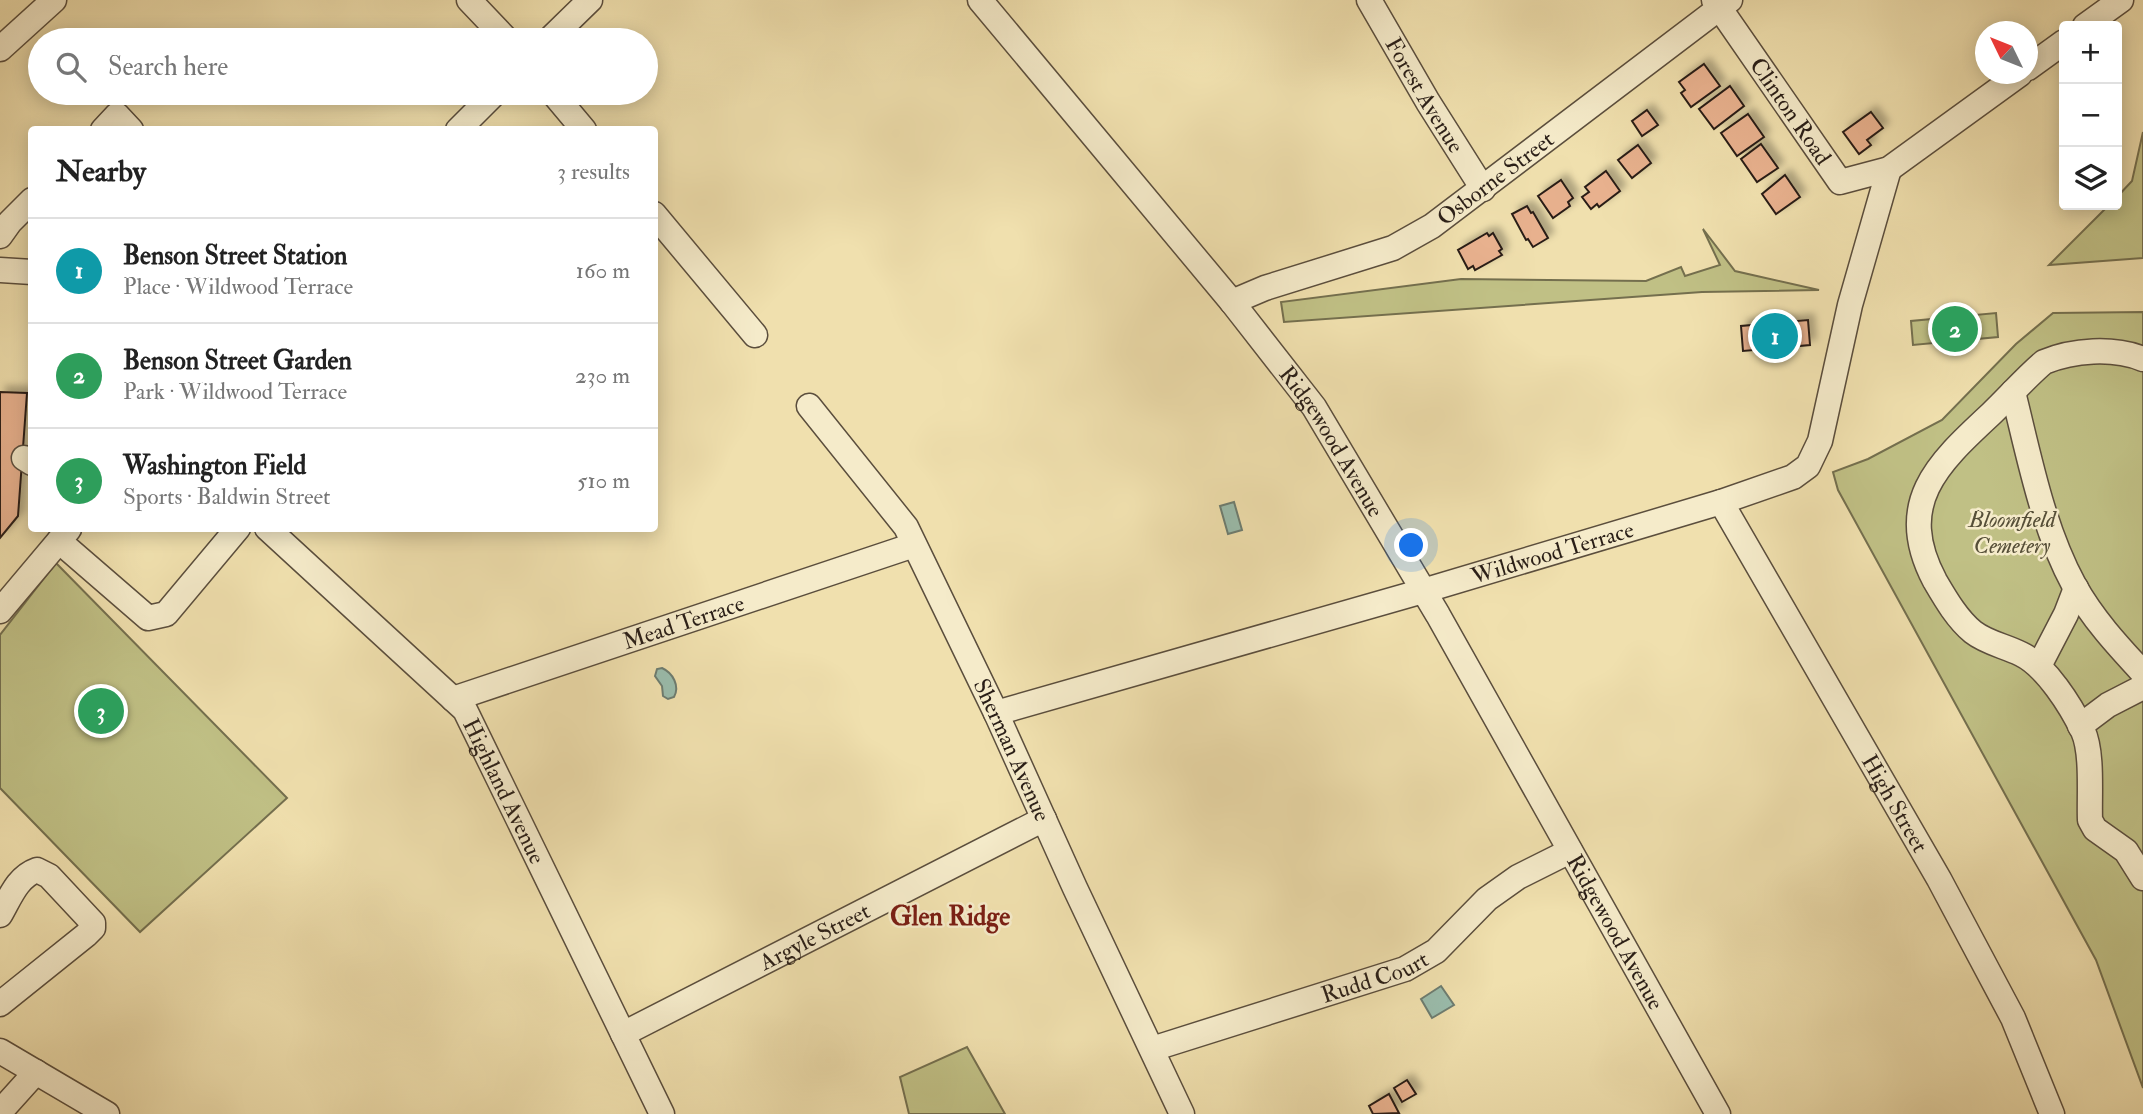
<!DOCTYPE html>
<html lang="en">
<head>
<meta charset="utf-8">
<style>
	body { margin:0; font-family:"IM FELL Double Pica",serif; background:#f6f6f6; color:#222 }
	.controls { position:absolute; right:21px; top:21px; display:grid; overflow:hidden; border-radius:7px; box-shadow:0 4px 18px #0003 }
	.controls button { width:63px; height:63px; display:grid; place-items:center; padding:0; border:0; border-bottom:2px solid #e0e0e0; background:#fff; color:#222; font:35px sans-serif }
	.compass { position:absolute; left:1975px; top:21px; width:63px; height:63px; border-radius:50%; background:#fff; box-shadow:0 4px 18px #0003; rotate:313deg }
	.you { position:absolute; left:1412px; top:546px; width:24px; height:24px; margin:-18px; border:5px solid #fff; border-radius:50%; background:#1a73e8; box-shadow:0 0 0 10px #1a73e833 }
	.badge { display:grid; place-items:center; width:46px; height:46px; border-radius:50%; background:#8f2418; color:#fff; font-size:23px; font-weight:700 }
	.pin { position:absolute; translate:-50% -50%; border:4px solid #fff; box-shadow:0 2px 7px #0006 }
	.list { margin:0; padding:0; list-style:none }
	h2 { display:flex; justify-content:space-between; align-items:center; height:91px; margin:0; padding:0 28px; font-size:30px }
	h2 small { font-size:23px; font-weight:400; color:#767676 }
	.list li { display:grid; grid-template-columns:46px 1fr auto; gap:21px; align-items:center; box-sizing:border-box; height:105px; padding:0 28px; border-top:2px solid #e0e0e0 }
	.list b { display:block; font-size:26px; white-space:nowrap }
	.list p { margin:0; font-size:23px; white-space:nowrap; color:#767676 }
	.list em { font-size:23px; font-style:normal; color:#767676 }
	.icon { flex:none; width:38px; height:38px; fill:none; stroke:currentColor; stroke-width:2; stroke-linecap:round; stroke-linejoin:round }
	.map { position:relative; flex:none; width:2143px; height:1114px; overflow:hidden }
	.search { position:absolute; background:#fff; box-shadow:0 4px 18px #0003; left:28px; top:28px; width:630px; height:77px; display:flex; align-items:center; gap:18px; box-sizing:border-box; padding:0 24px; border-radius:38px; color:#767676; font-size:26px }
	.panel { position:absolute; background:#fff; box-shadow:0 4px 18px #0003; left:28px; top:126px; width:630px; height:406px; border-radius:7px }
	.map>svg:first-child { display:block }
	.green { fill:#c0c085; stroke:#746f4e; stroke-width:2 }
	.water { fill:#9abdad; stroke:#6d7d71; stroke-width:2 }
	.building { fill:#e8b18e; stroke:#291e17; stroke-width:2; filter:url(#shadow) }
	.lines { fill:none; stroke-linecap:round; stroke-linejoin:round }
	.minor-casing { stroke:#5b4e3d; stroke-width:27 }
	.minor { stroke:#f5ebca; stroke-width:24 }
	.labels { text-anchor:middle; stroke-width:5; stroke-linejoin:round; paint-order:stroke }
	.street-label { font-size:23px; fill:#291e17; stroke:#f5ebca }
	.park-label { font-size:23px; font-style:italic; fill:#564f38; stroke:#f5ebca }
	.quarter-label { font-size:26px; font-weight:bold; fill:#7a1f14; stroke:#f5ebca }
</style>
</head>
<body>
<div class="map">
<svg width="2143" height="1114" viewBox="0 0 2143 1114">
	<defs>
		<filter id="shadow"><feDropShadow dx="6" dy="-6" stdDeviation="3.5" flood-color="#0004"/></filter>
	</defs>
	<rect width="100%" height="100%" fill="#f0e0ae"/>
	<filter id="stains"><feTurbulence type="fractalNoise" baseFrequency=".00286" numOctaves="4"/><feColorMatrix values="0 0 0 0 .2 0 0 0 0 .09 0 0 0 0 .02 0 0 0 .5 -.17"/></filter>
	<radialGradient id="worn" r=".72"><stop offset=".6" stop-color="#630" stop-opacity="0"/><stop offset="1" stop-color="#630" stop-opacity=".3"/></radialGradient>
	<g class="green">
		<polygon points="2143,132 2143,258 2049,265 2109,205 2117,205 2117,197 2132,181"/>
		<polygon points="1703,229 1735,271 1819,290 1702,292 1284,322 1281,302 1461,279 1646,281 1681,267 1685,276 1720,265"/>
		<polygon points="2143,312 2143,1088 2096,960 1838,490 1833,472 1868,459 1942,420 2016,344 2053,313"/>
		<polygon points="1996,313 1998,337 1913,345 1911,321"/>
		<polygon points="56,563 287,798 140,932 0,788 0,635"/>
		<polygon points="967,1047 1005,1114 909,1114 900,1077"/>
	</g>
	<g class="water">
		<polygon points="1234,502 1242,530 1228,534 1220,506"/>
		<path d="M662,668c11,5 18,18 12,29l-6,2 -5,-3 -1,-10 -7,-10 2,-7z"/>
		<polygon points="1441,986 1454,1005 1432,1018 1421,999"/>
	</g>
	<g class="building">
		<polygon points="1704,64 1720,86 1691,107 1681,93 1685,90 1679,82"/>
		<polygon points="1730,86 1744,106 1714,129 1699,109"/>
		<polygon points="1647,110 1658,125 1642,136 1632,121"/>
		<polygon points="1871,112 1883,128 1867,140 1871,145 1859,154 1843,132"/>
		<polygon points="1748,114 1764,137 1737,156 1721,133"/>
		<polygon points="1761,144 1778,168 1757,182 1741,159"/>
		<polygon points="1638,145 1651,163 1632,178 1618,160"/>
		<polygon points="1606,171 1620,191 1599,207 1597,204 1591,209 1582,197 1589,192 1585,187"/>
		<polygon points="1785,175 1800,197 1776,214 1762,194"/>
		<polygon points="1561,180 1573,198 1568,202 1570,206 1553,218 1538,196"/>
		<polygon points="1527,206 1531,213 1533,212 1548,238 1533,247 1528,239 1526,240 1512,214"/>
		<polygon points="1487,233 1489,236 1493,233 1502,249 1499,251 1502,255 1475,270 1473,266 1468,269 1458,250"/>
		<polygon points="1808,320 1810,345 1743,351 1741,326"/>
		<polygon points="0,392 27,393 18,516 0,538"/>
		<polygon points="1407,1080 1416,1094 1402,1102 1394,1088"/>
		<polygon points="1389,1094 1399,1113 1373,1114 1369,1106"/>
	</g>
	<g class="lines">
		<defs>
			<g id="minor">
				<polyline points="469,0 507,40"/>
				<path id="s1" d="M980,0l252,302 82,105 124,208 280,499"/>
				<path id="s2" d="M1369,0l59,102 55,87"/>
				<path id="s3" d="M1714,0l126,182 49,-13 131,-95"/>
				<polyline points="2085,26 2121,0"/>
				<polyline points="549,40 590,0"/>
				<polyline points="0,49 54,0"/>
				<polyline points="2028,68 2064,42"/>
				<polyline points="553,93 584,130"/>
				<polyline points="103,130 117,115 131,130"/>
				<polyline points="458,130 495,93"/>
				<polyline points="654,214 755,335"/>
				<polyline points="0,236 10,222 32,200"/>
				<polyline points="0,270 32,272"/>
				<path id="s4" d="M1232,302l33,-14 128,-40 39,-22 298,-226"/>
				<path d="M2143,359c-30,-12 -70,-9 -99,3 -19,16 -35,35 -53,52 -54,50 -97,90 -56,167 10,17 22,38 38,51 14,11 32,14 48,22 25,12 50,52 62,77 10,22 6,65 7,89l5,9 31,22 17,27"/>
				<path d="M2013,392c16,64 29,134 61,193 18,33 44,61 69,88"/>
				<path id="s5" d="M809,406l97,121 90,186 79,175 107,226"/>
				<polyline points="24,458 32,463"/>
				<path id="s6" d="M1721,502l218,377 74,139 39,96"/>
				<path id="s7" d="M267,528l198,182 197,404"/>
				<polyline points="59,541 148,618 166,614 238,528"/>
				<polyline points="0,611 69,529"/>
				<polyline points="2039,666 2066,614 2076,588"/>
				<path id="s8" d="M453,699l461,-154"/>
				<path id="s9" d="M996,713l427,-122 298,-89 72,-25 15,-11 12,-25 30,-136 39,-136"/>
				<polyline points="2080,726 2108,705 2143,687"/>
				<path d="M0,915c10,-17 17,-38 37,-45l12,6 44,47v5l-7,7 -86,69"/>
				<path id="s10" d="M623,1034l421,-215"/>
				<path id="s11" d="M1152,1049l253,-80 31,-18 51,-52 31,-22 52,-26"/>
				<polyline points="0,1051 107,1114"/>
				<polyline points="0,1112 36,1072"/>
			</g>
		</defs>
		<use href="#minor" class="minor-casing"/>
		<use href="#minor" class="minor"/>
	</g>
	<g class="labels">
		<g class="street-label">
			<text dy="8" stroke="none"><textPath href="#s2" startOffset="110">Forest Avenue</textPath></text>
			<text dy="8" stroke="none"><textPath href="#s3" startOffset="135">Clinton Road</textPath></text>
			<text dy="8" stroke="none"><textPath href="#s4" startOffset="294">Osborne Street</textPath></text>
			<text dy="8" stroke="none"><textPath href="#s1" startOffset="565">Ridgewood Avenue</textPath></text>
			<text dy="8" stroke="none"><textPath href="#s9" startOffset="579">Wildwood Terrace</textPath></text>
			<text dy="8" stroke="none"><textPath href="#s8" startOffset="243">Mead Terrace</textPath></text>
			<text dy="8" stroke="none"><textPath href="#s5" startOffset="402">Sherman Avenue</textPath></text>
			<text dy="8" stroke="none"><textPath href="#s7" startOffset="359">Highland Avenue</textPath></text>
			<text dy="8" stroke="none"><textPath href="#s6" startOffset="348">High Street</textPath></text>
			<text dy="8" stroke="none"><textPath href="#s1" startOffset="1132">Ridgewood Avenue</textPath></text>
			<text dy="8" stroke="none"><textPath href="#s10" startOffset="215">Argyle Street</textPath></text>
			<text dy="8" stroke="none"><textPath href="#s11" startOffset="234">Rudd Court</textPath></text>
		</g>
		<g class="park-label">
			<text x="2012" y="527">Bloomfield<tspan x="2012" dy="26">Cemetery</tspan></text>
		</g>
		<g class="quarter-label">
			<text x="950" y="925">Glen Ridge</text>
		</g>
	</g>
	<rect width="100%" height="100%" filter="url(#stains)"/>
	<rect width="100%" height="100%" fill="url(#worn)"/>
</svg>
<div class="controls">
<button>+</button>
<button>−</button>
<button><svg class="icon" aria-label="layers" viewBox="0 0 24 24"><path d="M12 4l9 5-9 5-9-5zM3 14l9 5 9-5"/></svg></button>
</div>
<svg class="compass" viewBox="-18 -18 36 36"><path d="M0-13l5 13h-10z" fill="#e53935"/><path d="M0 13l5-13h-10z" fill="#767676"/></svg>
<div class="you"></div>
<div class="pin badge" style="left:1775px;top:336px;background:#0f9aa8">1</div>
<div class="pin badge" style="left:1955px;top:329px;background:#2e9e5b">2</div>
<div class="pin badge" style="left:101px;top:711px;background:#2e9e5b">3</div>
<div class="search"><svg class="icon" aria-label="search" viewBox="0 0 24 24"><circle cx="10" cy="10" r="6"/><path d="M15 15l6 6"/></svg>Search here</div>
<section class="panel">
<h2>Nearby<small>3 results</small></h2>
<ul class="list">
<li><span class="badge" style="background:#0f9aa8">1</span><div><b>Benson Street Station</b><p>Place · Wildwood Terrace</p></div><em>160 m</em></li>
<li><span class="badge" style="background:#2e9e5b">2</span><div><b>Benson Street Garden</b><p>Park · Wildwood Terrace</p></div><em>230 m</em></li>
<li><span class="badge" style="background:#2e9e5b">3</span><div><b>Washington Field</b><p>Sports · Baldwin Street</p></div><em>510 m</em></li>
</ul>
</section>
</div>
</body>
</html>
